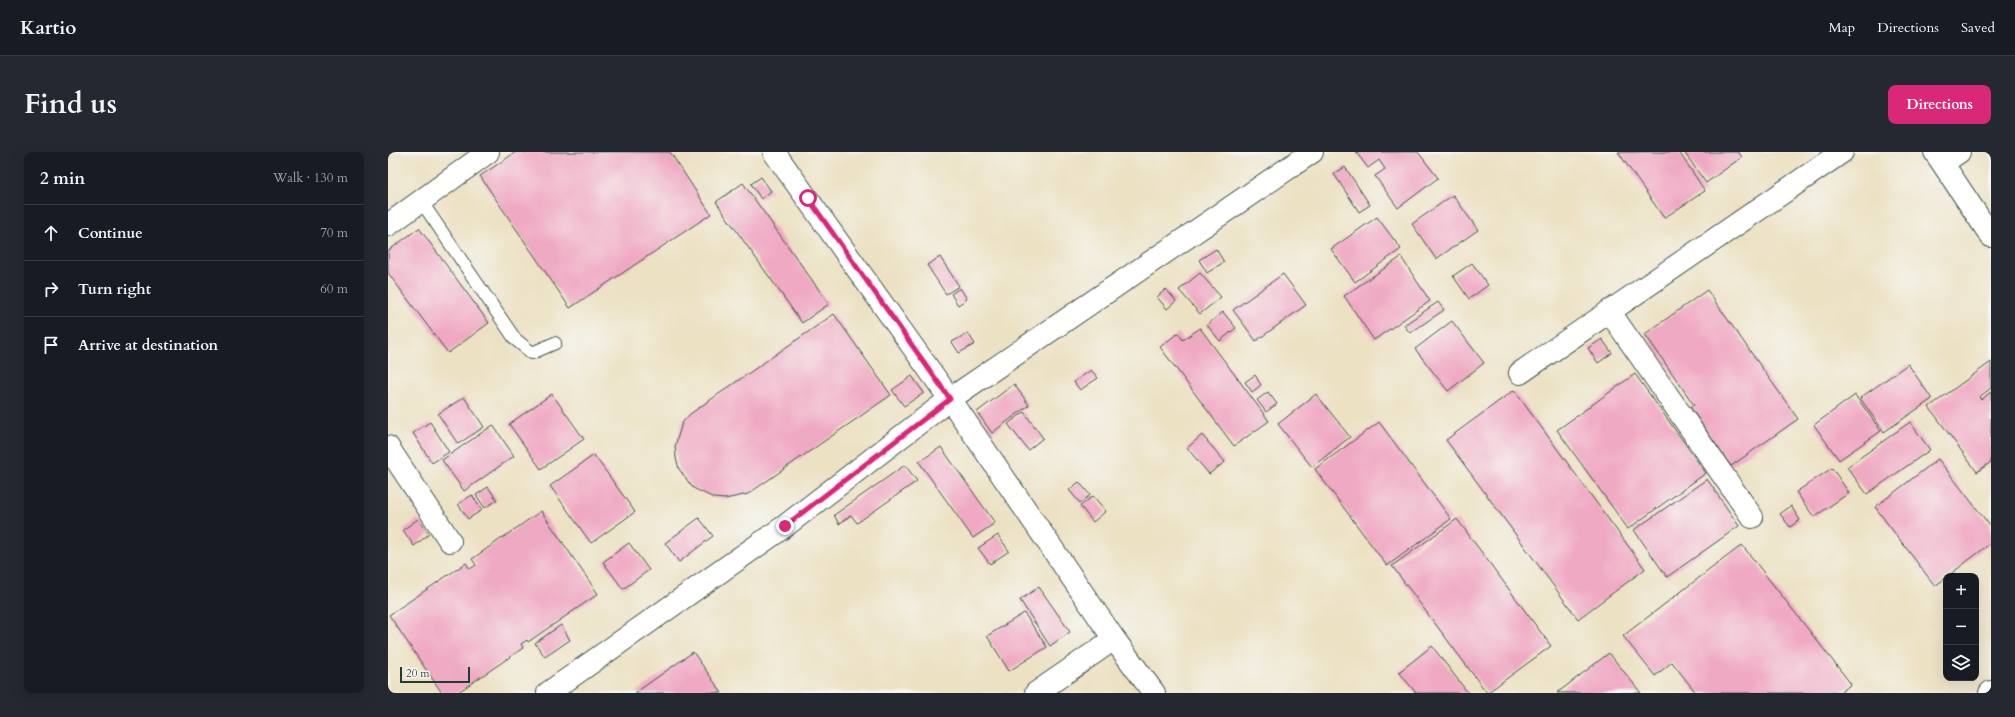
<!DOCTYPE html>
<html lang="en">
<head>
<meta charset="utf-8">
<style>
	body { margin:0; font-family:Cardo,serif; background:#242831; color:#f1f3f6 }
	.controls { position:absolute; right:12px; bottom:12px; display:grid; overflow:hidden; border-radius:8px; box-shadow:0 4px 16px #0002 }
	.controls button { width:36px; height:36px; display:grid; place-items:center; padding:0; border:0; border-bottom:1px solid #363941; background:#171b24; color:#f1f3f6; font:20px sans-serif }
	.scale { position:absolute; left:12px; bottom:10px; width:70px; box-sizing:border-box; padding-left:4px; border:2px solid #1f3d34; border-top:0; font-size:11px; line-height:14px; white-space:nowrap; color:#1f3d34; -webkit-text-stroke:3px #f6f6f2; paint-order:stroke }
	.stop { position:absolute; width:12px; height:12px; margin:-9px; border:3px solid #db2777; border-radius:50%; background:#fff }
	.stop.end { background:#db2777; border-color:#fff; box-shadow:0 1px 4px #0008 }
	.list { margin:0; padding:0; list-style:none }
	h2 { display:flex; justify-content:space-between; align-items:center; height:52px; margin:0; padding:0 16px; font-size:17px }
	h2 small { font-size:13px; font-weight:400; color:#9ea1a6 }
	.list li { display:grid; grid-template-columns:26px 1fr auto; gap:12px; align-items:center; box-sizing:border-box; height:56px; padding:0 16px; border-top:1px solid #363941 }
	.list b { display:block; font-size:15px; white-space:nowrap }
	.list em { font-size:13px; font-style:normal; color:#9ea1a6 }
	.icon { flex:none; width:22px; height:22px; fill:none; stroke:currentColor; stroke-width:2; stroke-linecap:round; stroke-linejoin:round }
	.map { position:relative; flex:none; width:1603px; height:541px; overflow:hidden; border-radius:8px }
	header { display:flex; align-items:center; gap:24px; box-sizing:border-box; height:56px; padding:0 20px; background:#171b24; border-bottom:1px solid #363941 }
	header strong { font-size:19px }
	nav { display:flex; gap:22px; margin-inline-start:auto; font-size:14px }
	.intro { display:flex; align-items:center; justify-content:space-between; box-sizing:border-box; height:96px; padding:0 24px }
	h1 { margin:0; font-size:28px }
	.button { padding:10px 18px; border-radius:8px; background:#db2777; color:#fff; font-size:14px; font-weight:700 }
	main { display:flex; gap:24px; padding:0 24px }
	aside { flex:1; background:#171b24; border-radius:8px; box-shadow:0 4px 16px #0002 }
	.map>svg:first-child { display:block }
	.building { fill:#f0a9c3 }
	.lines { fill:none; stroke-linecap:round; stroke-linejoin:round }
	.service-casing { stroke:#3e5649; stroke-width:14 }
	.minor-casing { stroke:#3e5649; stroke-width:24 }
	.tertiary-casing { stroke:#3e5649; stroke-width:24 }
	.service { stroke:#fff; stroke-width:12 }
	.minor { stroke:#fff; stroke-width:22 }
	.tertiary { stroke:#fff; stroke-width:22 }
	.route { stroke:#db2777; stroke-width:5 }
</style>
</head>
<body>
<header>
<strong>Kartio</strong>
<nav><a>Map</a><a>Directions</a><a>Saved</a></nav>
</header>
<div class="intro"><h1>Find us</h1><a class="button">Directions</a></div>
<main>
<aside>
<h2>2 min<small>Walk · 130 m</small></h2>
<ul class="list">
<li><svg class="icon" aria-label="ahead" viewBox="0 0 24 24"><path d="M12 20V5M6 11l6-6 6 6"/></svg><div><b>Continue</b></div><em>70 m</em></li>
<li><svg class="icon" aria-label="right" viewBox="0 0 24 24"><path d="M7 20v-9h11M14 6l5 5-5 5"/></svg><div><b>Turn right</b></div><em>60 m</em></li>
<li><svg class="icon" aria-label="arrive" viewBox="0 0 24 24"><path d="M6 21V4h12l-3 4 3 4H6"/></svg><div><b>Arrive at destination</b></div></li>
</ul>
</aside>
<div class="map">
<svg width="1603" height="541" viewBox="0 0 1603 541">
	<rect width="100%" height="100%" fill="#f6f6f2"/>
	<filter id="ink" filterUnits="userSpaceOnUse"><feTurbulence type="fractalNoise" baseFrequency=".025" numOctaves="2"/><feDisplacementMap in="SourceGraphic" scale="8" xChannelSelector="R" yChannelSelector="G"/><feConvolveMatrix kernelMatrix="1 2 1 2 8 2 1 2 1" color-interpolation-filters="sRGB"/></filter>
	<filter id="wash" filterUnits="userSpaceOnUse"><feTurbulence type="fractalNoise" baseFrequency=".012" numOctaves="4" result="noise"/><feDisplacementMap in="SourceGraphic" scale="16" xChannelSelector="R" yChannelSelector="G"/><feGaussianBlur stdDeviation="0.9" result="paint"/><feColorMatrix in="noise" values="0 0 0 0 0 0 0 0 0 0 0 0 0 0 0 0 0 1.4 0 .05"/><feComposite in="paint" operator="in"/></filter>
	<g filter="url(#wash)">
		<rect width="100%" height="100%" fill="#ece1c3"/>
		<g id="blocks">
			<g class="building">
				<polygon points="128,0 282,0 323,62 182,156 92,24"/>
				<polygon points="968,0 1030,0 1050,26 1010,56 987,24 997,17 991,8 980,16"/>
				<polygon points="1230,0 1291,0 1317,39 1276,66"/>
				<polygon points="1296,0 1350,0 1354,5 1318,31"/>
				<polygon points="957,15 982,53 971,60 946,22"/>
				<polygon points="373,25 383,39 373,47 363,32"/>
				<polygon points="355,31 441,152 414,171 328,50"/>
				<polygon points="1065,43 1090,78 1048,107 1024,72"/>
				<polygon points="989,65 1013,97 967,130 943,97"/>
				<polygon points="31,76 101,171 60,201 0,121 0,99"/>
				<polygon points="828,97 836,110 819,121 811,108"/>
				<polygon points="552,105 571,134 558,142 539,113"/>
				<polygon points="1013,105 1042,149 986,188 956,144"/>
				<polygon points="1084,111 1100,133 1081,147 1065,124"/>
				<polygon points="812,121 833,145 812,162 791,138"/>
				<polygon points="895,122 918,153 868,189 845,158"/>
				<polygon points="572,136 579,147 570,153 563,142"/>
				<polygon points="778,137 788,149 779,157 769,145"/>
				<polygon points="1319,138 1410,267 1343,314 1302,255 1306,253 1257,182"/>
				<polygon points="1050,150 1056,158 1022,181 1016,173"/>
				<polygon points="835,160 848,176 832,189 819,173"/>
				<polygon points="446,162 503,243 360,342 337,347 326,346 305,336 291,317 288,306 287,294 294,271 302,262"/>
				<polygon points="1064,169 1096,211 1060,239 1027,197"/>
				<polygon points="812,176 881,269 846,294 772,195 790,181 795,188"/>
				<polygon points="580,181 587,192 571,201 564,190"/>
				<polygon points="1214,187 1224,201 1210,211 1200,196"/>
				<polygon points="1603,210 1603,236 1591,245 1593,248 1603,240 1603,310 1589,320 1541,255"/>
				<polygon points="1520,212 1544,247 1496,280 1472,246"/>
				<polygon points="703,218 710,226 692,238 686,230"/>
				<polygon points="1247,222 1318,321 1240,377 1169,278"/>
				<polygon points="867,223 873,233 864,240 857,230"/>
				<polygon points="524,224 536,241 516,254 504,238"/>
				<polygon points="626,232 641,253 604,281 589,260"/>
				<polygon points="1126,238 1257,417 1190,467 1058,288"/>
				<polygon points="880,240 889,252 878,260 869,248"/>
				<polygon points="164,242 196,287 153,317 121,272"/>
				<polygon points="928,242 962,285 924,315 890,272"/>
				<polygon points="1467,243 1493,279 1451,308 1426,273"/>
				<polygon points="76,245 96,275 70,292 50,262"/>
				<polygon points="636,260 655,286 640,298 620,272"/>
				<polygon points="42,270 61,300 44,311 25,281"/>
				<polygon points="991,270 1063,367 999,414 927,317"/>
				<polygon points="1522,270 1542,298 1479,342 1459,315"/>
				<polygon points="105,273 126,304 76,339 54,308"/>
				<polygon points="814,283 837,310 821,322 799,296"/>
				<polygon points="553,295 607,371 585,386 531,310"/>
				<polygon points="206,303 247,360 203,391 162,334"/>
				<polygon points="1550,307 1603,375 1603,391 1547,434 1487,355"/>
				<polygon points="517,313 529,329 469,371 463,363 451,372 446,363"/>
				<polygon points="1444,316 1461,341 1426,365 1408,340"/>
				<polygon points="1319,327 1351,374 1279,425 1246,378"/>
				<polygon points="691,330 702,343 692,351 681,338"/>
				<polygon points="100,335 109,348 97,356 88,343"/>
				<polygon points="84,343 94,358 80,367 70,352"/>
				<polygon points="705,344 718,359 705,370 692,354"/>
				<polygon points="1403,354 1412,368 1402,375 1392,362"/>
				<polygon points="153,359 210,442 140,490 139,488 133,492 135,496 69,541 54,541 1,463 78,411 82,417 88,413 84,407"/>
				<polygon points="311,366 325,384 291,410 277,391"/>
				<polygon points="30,367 41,382 26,394 15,378"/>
				<polygon points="1069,367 1163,494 1099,541 1004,414"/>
				<polygon points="610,383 621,399 602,412 590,396"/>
				<polygon points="241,391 261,418 235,437 215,410"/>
				<polygon points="1354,393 1463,532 1452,541 1308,541 1284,510 1267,524 1235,484"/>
				<polygon points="651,435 682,480 662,494 632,448"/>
				<polygon points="636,461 659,495 621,519 599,484"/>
				<polygon points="173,473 182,488 157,505 147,491"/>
				<polygon points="1044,494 1080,541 1028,541 1011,520"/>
				<polygon points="305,500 334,541 247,541"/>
				<polygon points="1221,501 1253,541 1169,541"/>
			</g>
		</g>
	</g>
	<g filter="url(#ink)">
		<use href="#blocks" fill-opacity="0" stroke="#3e5649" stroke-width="1"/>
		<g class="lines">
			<defs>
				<polyline id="service" points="33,49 127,187 144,201 167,191"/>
				<g id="minor">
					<polyline points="386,0 562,247 726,487 766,541"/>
					<polyline points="1547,0 1603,84"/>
					<polyline points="1555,11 1571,0"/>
					<polyline points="1221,159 1364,365"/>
					<polyline points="1132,221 1454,0"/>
					<polyline points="0,295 62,389"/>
					<polyline points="160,541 397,374 562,247 924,0"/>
					<polyline points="648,541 726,487"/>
					<polyline points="1602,541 1603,540"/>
				</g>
				<polyline id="tertiary" points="0,73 100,0"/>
			</defs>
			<use href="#service" class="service-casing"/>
			<use href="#minor" class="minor-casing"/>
			<use href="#tertiary" class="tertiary-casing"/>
			<use href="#service" class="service"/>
			<use href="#minor" class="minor"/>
			<use href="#tertiary" class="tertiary"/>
		</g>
	</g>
	<g class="lines" filter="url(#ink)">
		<polyline class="route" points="397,374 562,247 420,46"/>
	</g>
</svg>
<div class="controls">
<button>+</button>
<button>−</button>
<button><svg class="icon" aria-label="layers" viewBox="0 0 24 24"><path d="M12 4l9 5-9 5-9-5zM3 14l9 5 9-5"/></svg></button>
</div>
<div class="scale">20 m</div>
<div class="stop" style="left:420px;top:46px"></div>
<div class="stop end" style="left:397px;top:374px"></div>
</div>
</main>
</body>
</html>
